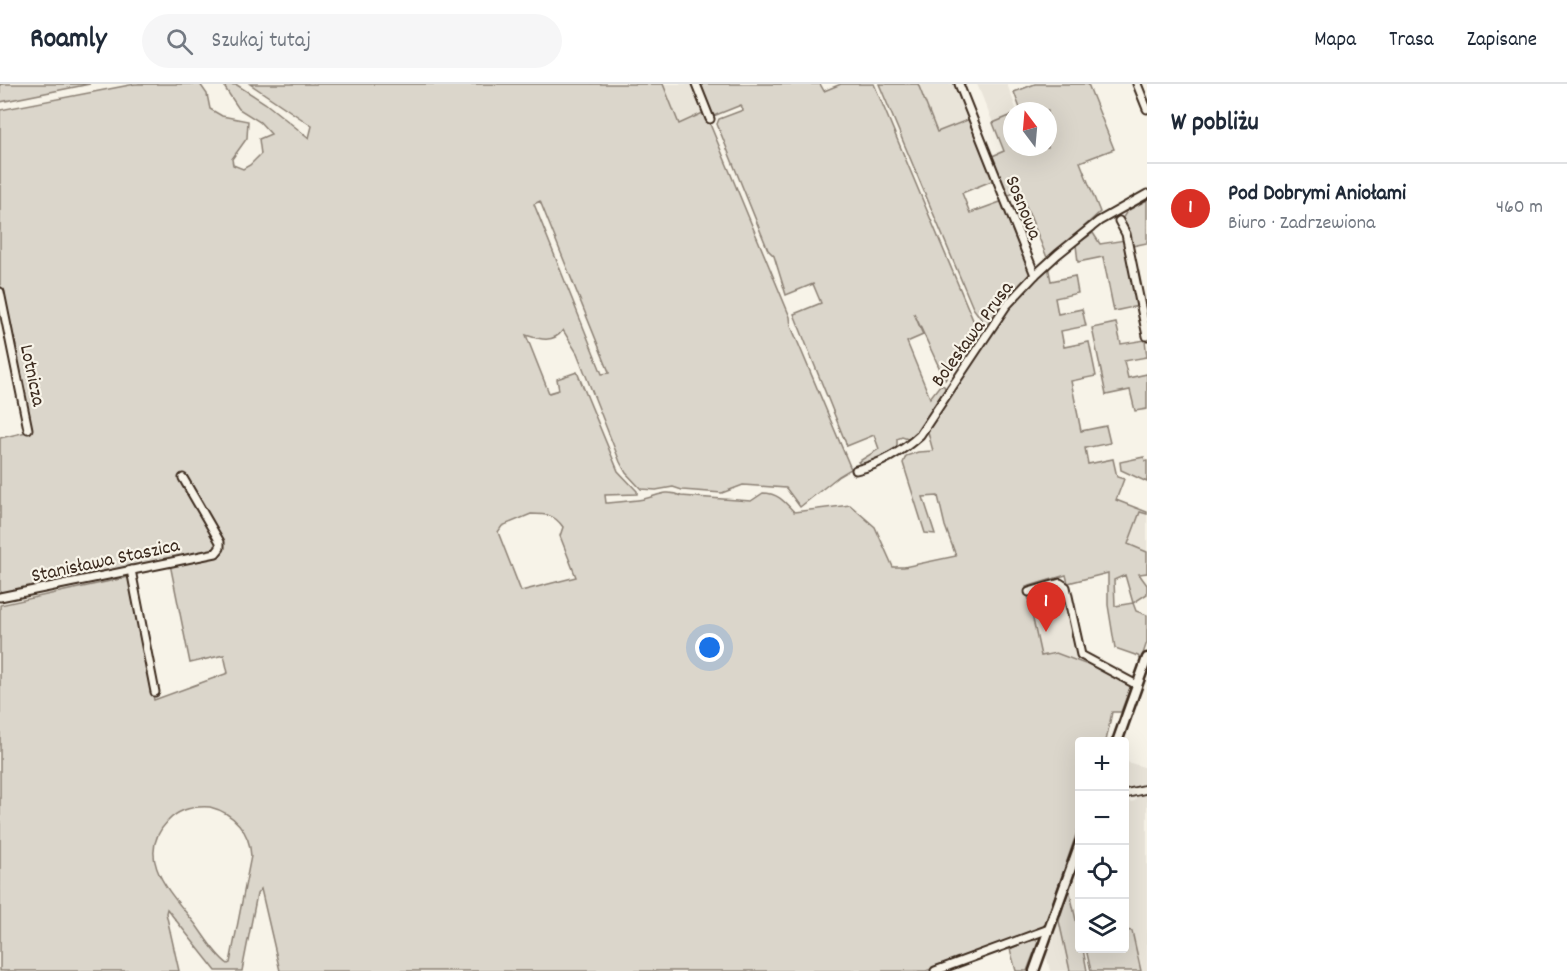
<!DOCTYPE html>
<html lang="pl">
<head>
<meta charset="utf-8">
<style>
	body { margin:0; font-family:Dekko,sans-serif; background:#f6f6f7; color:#1f2937 }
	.controls { position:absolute; right:18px; bottom:18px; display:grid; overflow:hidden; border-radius:6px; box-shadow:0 6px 24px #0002 }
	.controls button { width:54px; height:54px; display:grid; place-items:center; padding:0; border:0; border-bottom:2px solid #e0e1e3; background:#fff; color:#1f2937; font:30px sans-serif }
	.compass { position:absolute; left:1003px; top:18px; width:54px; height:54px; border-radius:50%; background:#fff; box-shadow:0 6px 24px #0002; rotate:344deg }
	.you { position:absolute; left:710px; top:564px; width:21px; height:21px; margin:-15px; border:4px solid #fff; border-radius:50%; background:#1a73e8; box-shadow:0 0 0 9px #1a73e833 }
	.badge { display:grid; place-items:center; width:39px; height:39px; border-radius:50%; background:#d93025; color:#fff; font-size:20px; font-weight:700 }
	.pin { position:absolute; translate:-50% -50px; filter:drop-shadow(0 2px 3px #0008) }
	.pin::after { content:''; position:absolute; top:32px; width:21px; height:18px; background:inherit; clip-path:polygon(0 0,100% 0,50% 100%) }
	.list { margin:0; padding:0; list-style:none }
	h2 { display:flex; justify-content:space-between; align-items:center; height:78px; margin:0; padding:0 24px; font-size:26px }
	h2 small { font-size:20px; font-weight:400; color:#747a83 }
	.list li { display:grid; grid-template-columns:39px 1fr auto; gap:18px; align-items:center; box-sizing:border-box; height:90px; padding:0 24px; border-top:2px solid #e0e1e3 }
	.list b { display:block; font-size:22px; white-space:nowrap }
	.list p { margin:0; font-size:20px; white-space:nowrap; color:#747a83 }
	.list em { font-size:20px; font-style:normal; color:#747a83 }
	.icon { flex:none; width:33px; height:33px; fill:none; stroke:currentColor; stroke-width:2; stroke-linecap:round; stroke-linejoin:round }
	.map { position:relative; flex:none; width:1147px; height:887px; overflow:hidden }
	header { display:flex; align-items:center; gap:36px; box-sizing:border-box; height:84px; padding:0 30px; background:#fff; border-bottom:2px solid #e0e1e3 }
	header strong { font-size:28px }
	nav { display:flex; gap:33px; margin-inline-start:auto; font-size:21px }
	.search { width:420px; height:54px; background:#f6f6f7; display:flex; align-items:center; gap:15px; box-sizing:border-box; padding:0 21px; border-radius:33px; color:#747a83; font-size:22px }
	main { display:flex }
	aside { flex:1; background:#fff }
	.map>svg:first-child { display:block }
	.built { fill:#e9e4d9 }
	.green { fill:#dbd6cb; stroke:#8b8074; stroke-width:1.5; fill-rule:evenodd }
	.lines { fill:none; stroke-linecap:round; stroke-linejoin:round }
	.minor-casing { stroke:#3b2a1e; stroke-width:11 }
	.major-casing { stroke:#3b2a1e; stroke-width:13 }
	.minor { stroke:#f7f3e8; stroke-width:7 }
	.major { stroke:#f7f3e8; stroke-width:8 }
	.labels { text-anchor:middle; stroke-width:4.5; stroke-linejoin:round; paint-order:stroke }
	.street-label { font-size:20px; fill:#3b2a1e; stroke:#f7f3e8 }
</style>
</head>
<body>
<header>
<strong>Roamly</strong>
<div class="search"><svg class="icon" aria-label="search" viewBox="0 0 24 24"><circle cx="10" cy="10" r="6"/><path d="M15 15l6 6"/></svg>Szukaj tutaj</div>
<nav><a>Mapa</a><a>Trasa</a><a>Zapisane</a></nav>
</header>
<main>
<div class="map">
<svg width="1147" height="887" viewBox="0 0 1147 887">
	<rect width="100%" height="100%" fill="#f7f3e8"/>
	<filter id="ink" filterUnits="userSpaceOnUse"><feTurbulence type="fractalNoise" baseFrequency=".0167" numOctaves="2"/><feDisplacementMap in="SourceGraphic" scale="12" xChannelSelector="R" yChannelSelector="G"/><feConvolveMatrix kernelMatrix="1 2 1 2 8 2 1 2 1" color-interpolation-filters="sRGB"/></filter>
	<g filter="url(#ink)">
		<g class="built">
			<polygon points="663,0 693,0 698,13 699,22 702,23 704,29 679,40"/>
			<polygon points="918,0 956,0 970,35 937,48"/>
			<polygon points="977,0 1007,0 1017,27 1012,27 1012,31 993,39"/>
			<polygon points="1140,428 1147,430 1147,468 1128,461"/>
			<polygon points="1061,504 1066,506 1079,567 1077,569 1079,571 1078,577 1086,580 1049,610 1028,514"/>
			<polygon points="1124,677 1147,684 1147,700 1125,705"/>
			<polygon points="1147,708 1147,887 1141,887 1132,847 1125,846 1125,714 1131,718 1135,717 1137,711"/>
			<polygon points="1059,837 1061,845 1070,887 1050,887 1046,870"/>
		</g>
		<g class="green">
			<polygon points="0,0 90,0 0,18"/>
			<path d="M135,0h65l7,10 3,15 12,7 26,5 -1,17 -15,21 1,6 10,4 7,-4 11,-11 -2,-15 12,-5 -11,-12 -21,-13 -14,-21 1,-4 11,1 28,18 44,35 3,-12 -62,-42h413l16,40 26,-12 85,205 1,9 60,143 -12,7 -39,31 -14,-19 -43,-3 -21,8 -40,-3 -9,-3 -17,3 -15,-1 -15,-16 -6,-11 -43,-109 -14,-23c-10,14 -24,9 -37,5l23,58 10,-3 -2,-11 20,-7 41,99 19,20v3l-32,1 1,8c12,-1 26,-2 38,-4 14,-3 22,-10 37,-3l70,5 12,-8c15,0 22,9 31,19l56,-7 25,22 18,40h11l52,-11 -11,-30 -7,-30 -15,1 12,37 -10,-1 -22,-70 3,-7 12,-4 15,-1 -6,-22 79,-119 42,-44 3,15 24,-5 3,17 -23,5 3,16 24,-5 4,17 -25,5 3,16 25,-5 7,34 -25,5 10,50 25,-5 4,17 -25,5 3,16 25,-5 4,18 7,2 -8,21 31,12v2l-7,-2 -12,32 19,8v21l-8,1 8,11v9l-14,9 3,8 11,4v27l-6,18 -3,-4 -23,-8 -7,-43v-32l-40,10 -2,-8 -40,12 15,69 15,-3 29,11v-3l46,24 -10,27h-9l-6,29 -26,1 -1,84 -35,102 -118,43h-646l-19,-82 -4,5 -15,77h-26l-49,-62 -1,4 13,58h-179v-366l129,-28 25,123 74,-27 -4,-18 -34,8 -21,-104 -169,36v-157l31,-7 -31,-147v-174zM540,117l69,171v1l-7,1 -68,-170zM531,430c15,0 23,0 32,13l-3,9 16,41 -55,14 -23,-59 4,-6zM1125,491l8,28 -18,3 -1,-26zM210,723c24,6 40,25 41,49l-21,107 -2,1c-13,-9 -23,-27 -32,-39 -23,-30 -64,-67 -28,-104 11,-12 27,-15 42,-14z"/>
			<polygon points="698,0 820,0 824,7 841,0 874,0 978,248 945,296 914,229 923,251 907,258 930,314 940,301 944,302 946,307 911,356 902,353 897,355 897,365 883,374 862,382 858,378 879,365 874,351 847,362 794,230 821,219 813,200 786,211 774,172 768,166 717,40 719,35 743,26 741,21 711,33"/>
			<polygon points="879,0 918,0 937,48 970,35 994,96 962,109 970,129 1003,117 1033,190 1006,219 987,243 973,224"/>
			<polygon points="1035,0 1088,0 1114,65 1080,78 1100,128 1048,176 1020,107 1006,112 990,73 1004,67 993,39 1012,31 1012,63 1048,63 1048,27 1021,27 1014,8"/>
			<polygon points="1147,116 1147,159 1132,162 1129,146 1122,135 1127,127"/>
			<polygon points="1093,149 1100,160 1125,156 1138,222 1114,227 1103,173 1078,178 1076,161"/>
			<polygon points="1116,239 1121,260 1145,256 1147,273 1124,277 1128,294 1147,290 1147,325 1135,327 1130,306 1106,311 1092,244"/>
			<polygon points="1144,373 1145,377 1147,377 1147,398 1121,386 1120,378"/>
			<polygon points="1069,804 1079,850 1080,864 1083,865 1087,887 1070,887 1059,837"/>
			<polygon points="1125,846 1132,847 1141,887 1091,887 1086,865 1124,864"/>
			<polygon points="1035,856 1038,858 1027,887 1016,887 1010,865 1024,858"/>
		</g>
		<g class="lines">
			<defs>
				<g id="minor">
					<polyline points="696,0 710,35"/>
					<polyline points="959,0 1035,191"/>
					<polyline points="1137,0 1147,25"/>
					<polyline points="1119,137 1126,150 1147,252"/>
					<polyline points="0,208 28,345"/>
					<path d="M856,386c23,-5 47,-19 64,-35l86,-129 29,-31 23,-21 41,-33 48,-27"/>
					<polyline points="131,486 155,608"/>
					<polyline points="1029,508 1060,499 1066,503 1081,571 1137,601"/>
					<polyline points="0,513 216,469 220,464 220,458 183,394"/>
					<polyline points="1124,710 1147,705"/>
					<polyline points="935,887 1049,845"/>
				</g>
				<g id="major">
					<polyline points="1117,658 1147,574"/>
					<polyline points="1034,887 1080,759"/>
				</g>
			</defs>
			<use href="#minor" class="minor-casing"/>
			<use href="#major" class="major-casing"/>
			<use href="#minor" class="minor"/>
			<use href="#major" class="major"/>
		</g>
	</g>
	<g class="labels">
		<g class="street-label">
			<text transform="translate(1025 123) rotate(68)" y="7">Sosnowa</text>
			<text transform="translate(971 249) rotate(-54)" y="7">Bolesława Prusa</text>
			<text transform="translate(34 291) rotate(78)" y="7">Lotnicza</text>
			<text transform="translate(105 475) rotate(-12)" y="7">Stanisława Staszica</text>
		</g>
	</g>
</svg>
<div class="controls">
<button>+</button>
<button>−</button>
<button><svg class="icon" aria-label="locate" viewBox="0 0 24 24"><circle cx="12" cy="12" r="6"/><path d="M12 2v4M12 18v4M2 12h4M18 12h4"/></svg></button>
<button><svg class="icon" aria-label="layers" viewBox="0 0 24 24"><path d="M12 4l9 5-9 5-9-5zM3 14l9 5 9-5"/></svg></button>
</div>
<svg class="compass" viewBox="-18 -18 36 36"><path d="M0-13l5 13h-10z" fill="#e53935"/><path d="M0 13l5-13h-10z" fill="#747a83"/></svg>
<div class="you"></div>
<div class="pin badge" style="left:1046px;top:548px">1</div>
</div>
<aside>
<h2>W pobliżu<small></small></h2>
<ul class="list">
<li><span class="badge">1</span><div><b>Pod Dobrymi Aniołami</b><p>Biuro · Zadrzewiona</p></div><em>460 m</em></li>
</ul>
</aside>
</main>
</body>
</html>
